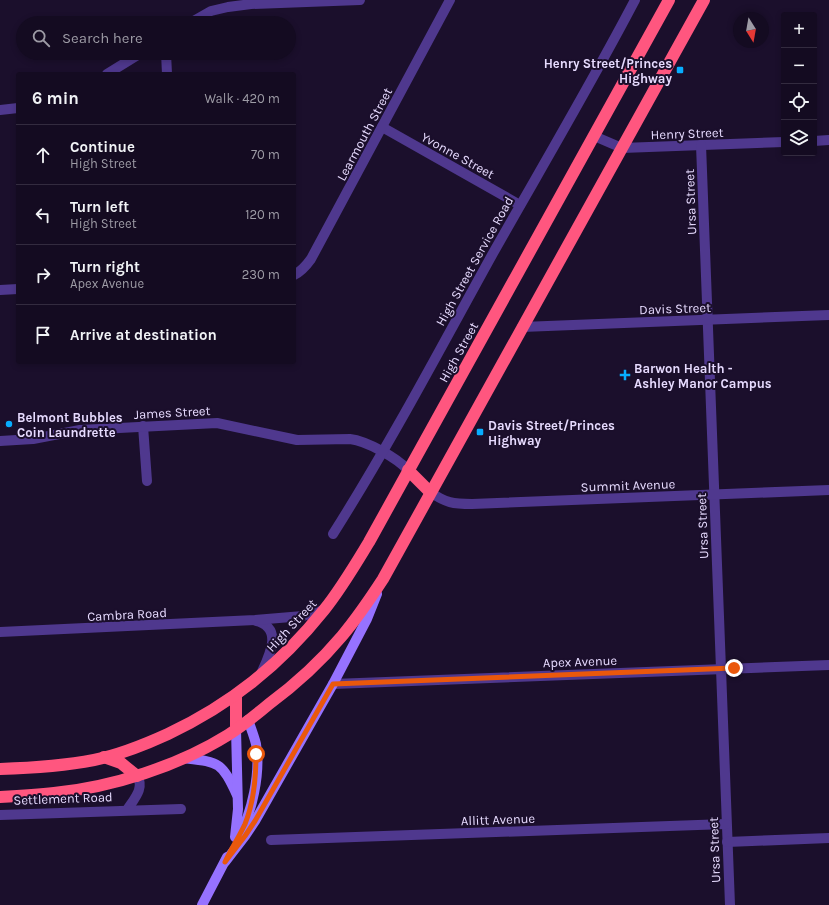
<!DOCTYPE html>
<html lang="en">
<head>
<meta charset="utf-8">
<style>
	body { margin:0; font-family:Karla,sans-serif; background:#21192e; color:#f1f3f6 }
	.controls { position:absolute; right:12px; top:12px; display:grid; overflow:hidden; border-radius:4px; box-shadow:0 2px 6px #0003 }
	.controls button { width:36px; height:36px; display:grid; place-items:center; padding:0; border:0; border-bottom:1px solid #332b3f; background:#140b21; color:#f1f3f6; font:20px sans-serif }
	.compass { position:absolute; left:733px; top:12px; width:36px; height:36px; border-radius:50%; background:#140b21; box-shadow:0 2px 6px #0003; rotate:169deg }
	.stop { position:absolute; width:12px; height:12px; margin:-9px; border:3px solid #ea580c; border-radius:50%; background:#fff }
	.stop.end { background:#ea580c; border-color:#fff; box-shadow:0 1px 4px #0008 }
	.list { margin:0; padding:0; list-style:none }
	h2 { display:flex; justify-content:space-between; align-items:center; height:52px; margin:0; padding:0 16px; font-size:17px }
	h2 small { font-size:13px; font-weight:400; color:#9d9ba5 }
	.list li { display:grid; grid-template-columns:26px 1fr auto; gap:12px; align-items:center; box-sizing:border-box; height:60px; padding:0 16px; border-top:1px solid #332b3f }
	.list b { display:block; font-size:15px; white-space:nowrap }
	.list p { margin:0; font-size:13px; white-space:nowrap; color:#9d9ba5 }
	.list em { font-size:13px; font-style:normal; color:#9d9ba5 }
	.icon { flex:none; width:22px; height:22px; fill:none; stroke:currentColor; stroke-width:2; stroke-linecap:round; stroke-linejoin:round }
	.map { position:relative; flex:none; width:829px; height:905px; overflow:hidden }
	.search { position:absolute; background:#140b21; box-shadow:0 2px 6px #0003; left:16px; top:16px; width:280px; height:44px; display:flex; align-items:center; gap:10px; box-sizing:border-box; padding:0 14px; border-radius:22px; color:#9d9ba5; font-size:15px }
	.panel { position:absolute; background:#140b21; box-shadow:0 2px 6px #0003; left:16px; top:72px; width:280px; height:292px; border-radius:4px }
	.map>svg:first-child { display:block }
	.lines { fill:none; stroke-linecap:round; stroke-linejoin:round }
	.street { stroke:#4f388e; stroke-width:10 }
	.secondary { stroke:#9672ff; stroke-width:10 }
	.highway { stroke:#ff567f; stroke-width:12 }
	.route { stroke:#ea580c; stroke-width:5 }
	.poi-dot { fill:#07adff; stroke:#1b0f2c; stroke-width:1.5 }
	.labels { text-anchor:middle; stroke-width:4; stroke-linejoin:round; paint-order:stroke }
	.poi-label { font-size:13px; font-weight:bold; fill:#e7dbff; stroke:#1b0f2c; text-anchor:start }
	.street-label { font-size:13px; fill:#e7dbff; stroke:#1b0f2c }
</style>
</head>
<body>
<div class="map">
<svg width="829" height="905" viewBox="0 0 829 905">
	<rect width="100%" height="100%" fill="#1b0f2c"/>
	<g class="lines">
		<g class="street">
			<polyline points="190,23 211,11 228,7 251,4 360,0"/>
			<polyline points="166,53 167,74"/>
			<polyline points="107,74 141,53"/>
			<polyline points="0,110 18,108"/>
			<polyline points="382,127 520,205"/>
			<polyline points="594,136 622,148 784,142"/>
			<polyline points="814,141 829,140"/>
			<polyline points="701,145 730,905"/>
			<path d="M294,275c8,-4 12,-9 17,-16l139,-259"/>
			<polyline points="0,290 18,289"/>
			<polyline points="522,327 829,315"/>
			<polyline points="143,426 147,481"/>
			<path d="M0,441l33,-2 47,-9 137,-7 80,17 53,-1c17,2 47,19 58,31"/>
			<path d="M430,492c16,11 23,12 42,12l357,-14"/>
			<path d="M333,534c57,-90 107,-185 159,-279 48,-85 98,-169 143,-255"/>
			<path d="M256,621c29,7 12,37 4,55"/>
			<polyline points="0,632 255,620 303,616 324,610"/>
			<polyline points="333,684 829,665"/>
			<path d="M127,810c7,-11 18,-22 10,-34"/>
			<polyline points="0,815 181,809"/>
			<polyline points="271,840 726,824"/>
			<polyline points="727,842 829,838"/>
		</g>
		<g class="secondary">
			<path d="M183,758c36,4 38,3 54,37"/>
			<polyline points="235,837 238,809 236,729"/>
			<path d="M238,838c14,-25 23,-65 18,-94 -2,-8 -5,-16 -8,-24"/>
			<polyline points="225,862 245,836 255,821 333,684 367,619 377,594"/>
			<polyline points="202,905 227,857"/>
		</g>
		<g class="highway">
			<polyline points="408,470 430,492"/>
			<polyline points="236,695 236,729"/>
			<polyline points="104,757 121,763 137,776"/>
			<path d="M0,769c31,-1 63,-3 94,-9 25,-5 50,-15 74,-26 63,-30 112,-69 156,-124 17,-21 31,-45 45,-68l300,-542"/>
			<path d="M0,797c18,-1 36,-2 54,-4 59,-6 124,-27 174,-58 14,-9 28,-20 41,-31 27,-20 52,-43 73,-68 15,-18 28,-37 41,-57l321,-579"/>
		</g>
	</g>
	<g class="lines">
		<path class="route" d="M256,754c0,23 -2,48 -11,70 -6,13 -14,25 -20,38l20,-26 10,-15 78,-137 401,-16"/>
	</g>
	<g class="poi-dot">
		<rect x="676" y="66" width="8" height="8" rx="2"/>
		<path d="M623 369h4v4h4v4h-4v4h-4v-4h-4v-4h4z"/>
		<circle cx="9" cy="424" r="4"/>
		<rect x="476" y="428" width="8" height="8" rx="2"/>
	</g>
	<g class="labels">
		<g class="poi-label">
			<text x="672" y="68" text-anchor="end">Henry Street/Princes<tspan x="672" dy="15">Highway</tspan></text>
			<text x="634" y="373">Barwon Health -<tspan x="634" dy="15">Ashley Manor Campus</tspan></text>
			<text x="17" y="422">Belmont Bubbles<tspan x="17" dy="15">Coin Laundrette</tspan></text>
			<text x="488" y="430">Davis Street/Princes<tspan x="488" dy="15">Highway</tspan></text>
		</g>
		<g class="street-label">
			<text transform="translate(687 133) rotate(-2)" y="5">Henry Street</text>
			<text transform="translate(364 134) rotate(-62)" y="5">Learmouth Street</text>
			<text transform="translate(458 155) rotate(29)" y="5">Yvonne Street</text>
			<text transform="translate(690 202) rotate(-92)" y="5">Ursa Street</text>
			<text transform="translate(474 261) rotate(-61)" y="5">High Street Service Road</text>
			<text transform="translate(675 308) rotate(-2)" y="5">Davis Street</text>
			<text transform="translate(458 352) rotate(-61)" y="5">High Street</text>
			<text transform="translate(172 412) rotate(-3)" y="5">James Street</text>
			<text transform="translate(628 485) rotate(-2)" y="5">Summit Avenue</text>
			<text transform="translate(702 526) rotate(-92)" y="5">Ursa Street</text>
			<text transform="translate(127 614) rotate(-3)" y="5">Cambra Road</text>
			<text transform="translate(291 625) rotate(-47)" y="5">High Street</text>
			<text transform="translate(580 661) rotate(-2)" y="5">Apex Avenue</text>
			<text transform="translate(63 798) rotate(-2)" y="5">Settlement Road</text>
			<text transform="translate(498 819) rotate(-2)" y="5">Allitt Avenue</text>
			<text transform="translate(714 850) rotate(-92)" y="5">Ursa Street</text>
		</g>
	</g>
</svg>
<div class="controls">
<button>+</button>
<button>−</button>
<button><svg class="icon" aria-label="locate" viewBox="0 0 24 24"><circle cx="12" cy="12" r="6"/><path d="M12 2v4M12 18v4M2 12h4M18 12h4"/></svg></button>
<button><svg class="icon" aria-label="layers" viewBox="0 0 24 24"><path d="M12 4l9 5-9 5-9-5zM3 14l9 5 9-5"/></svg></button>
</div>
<svg class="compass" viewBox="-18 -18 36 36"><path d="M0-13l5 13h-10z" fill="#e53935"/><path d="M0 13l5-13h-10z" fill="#9d9ba5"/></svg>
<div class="stop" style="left:256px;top:754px"></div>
<div class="stop end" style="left:734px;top:668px"></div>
<div class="search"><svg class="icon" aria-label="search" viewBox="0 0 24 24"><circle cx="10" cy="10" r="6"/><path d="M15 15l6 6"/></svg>Search here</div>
<section class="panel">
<h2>6 min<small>Walk · 420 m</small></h2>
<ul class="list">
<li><svg class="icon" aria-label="ahead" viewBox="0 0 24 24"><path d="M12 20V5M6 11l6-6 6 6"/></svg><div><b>Continue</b><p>High Street</p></div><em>70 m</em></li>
<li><svg class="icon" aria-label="left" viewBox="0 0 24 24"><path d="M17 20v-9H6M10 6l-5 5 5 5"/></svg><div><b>Turn left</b><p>High Street</p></div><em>120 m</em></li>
<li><svg class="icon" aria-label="right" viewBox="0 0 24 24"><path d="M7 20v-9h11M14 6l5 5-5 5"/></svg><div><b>Turn right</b><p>Apex Avenue</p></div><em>230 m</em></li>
<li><svg class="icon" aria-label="arrive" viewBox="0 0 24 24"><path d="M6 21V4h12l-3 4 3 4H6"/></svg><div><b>Arrive at destination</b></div></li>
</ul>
</section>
</div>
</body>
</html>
